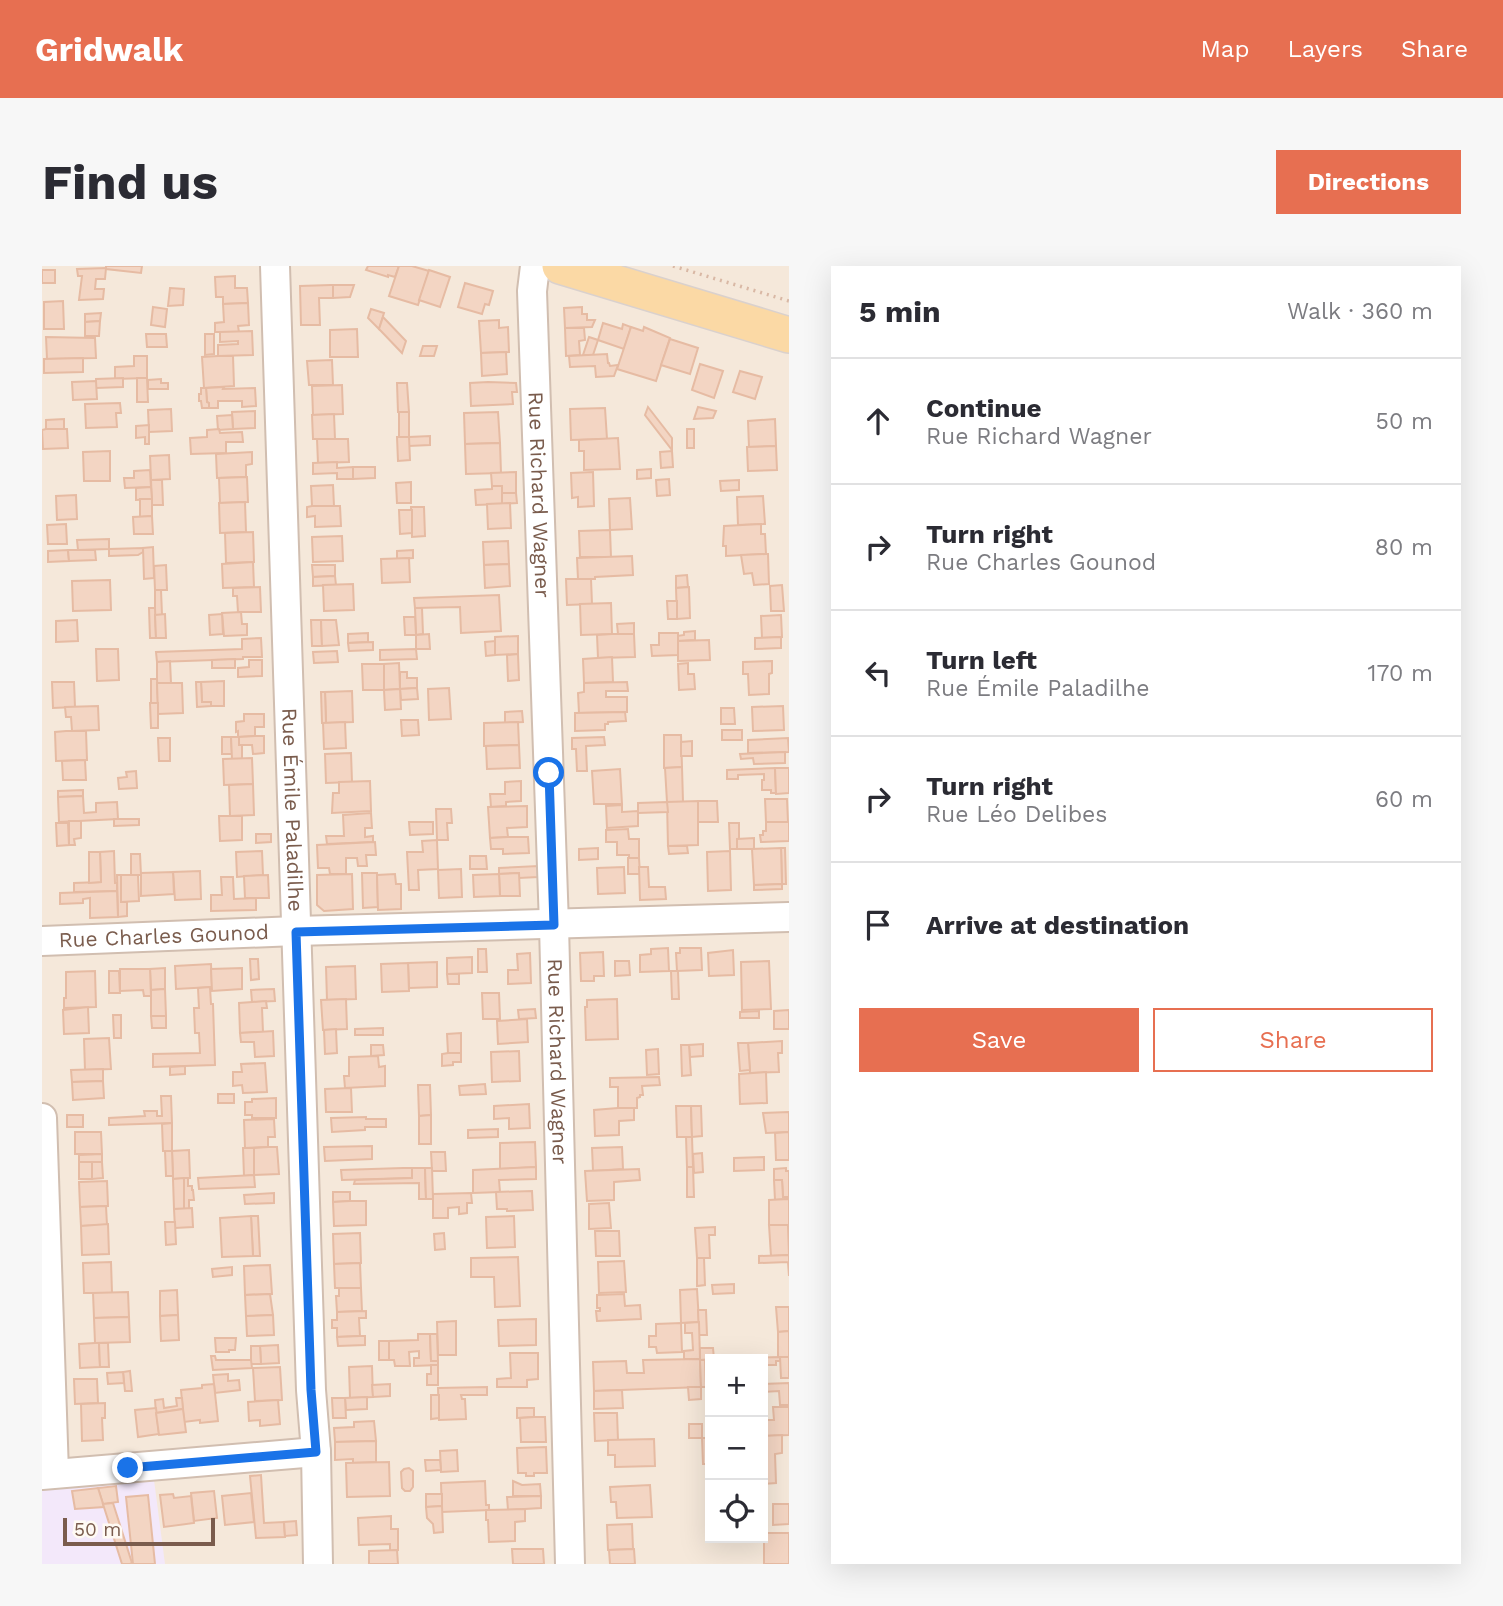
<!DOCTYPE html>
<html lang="en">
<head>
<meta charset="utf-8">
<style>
	body { margin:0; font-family:"Work Sans",sans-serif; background:#f7f7f7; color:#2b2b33 }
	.controls { position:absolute; right:21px; bottom:21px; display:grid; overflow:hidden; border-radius:0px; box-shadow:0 7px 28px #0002 }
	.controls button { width:63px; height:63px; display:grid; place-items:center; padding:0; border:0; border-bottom:2px solid #e1e1e2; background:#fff; color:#2b2b33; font:35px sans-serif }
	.scale { position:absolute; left:21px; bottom:18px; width:152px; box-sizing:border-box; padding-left:7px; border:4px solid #7a5c4d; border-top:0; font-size:19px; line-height:24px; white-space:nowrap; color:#7a5c4d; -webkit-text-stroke:5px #fffaf3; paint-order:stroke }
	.stop { position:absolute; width:21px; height:21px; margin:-16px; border:5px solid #1a73e8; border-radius:50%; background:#fff }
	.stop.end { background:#1a73e8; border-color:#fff; box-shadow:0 2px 7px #0008 }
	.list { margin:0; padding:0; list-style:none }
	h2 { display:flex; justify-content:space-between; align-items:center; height:91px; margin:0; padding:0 28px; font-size:30px }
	h2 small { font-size:23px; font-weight:400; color:#7c7c81 }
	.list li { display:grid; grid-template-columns:46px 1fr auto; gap:21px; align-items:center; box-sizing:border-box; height:126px; padding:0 28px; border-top:2px solid #e1e1e2 }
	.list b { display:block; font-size:26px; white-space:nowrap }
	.list p { margin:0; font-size:23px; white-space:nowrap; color:#7c7c81 }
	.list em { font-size:23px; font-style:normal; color:#7c7c81 }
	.actions { display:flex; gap:14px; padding:21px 28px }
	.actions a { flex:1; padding:16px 0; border:2px solid #e76f51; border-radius:0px; text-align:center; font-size:24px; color:#e76f51 }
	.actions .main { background:#e76f51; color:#fff }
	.icon { flex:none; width:38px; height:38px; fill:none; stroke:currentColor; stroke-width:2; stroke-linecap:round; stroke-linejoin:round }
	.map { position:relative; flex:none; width:747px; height:1298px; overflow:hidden; border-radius:0px }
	header { display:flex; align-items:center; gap:42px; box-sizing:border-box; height:98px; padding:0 35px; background:#e76f51; color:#fff }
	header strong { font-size:33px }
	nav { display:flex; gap:38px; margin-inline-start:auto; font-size:24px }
	.intro { display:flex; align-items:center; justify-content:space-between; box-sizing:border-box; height:168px; padding:0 42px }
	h1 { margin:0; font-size:49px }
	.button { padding:18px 32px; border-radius:0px; background:#e76f51; color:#fff; font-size:24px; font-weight:700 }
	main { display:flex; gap:42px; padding:0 42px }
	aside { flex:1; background:#fff; border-radius:0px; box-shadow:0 7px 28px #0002 }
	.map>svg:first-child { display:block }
	.residential { fill:#f5e8da; fill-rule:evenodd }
	.education { fill:#f3e8fa }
	.building { fill:#f3d5c3; stroke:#e6bba3; stroke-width:2 }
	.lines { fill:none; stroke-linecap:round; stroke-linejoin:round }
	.minor-casing { stroke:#d1beb0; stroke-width:32 }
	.major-casing { stroke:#dad1cd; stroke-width:38 }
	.path { stroke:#d9b8a5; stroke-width:3.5; stroke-dasharray:2 5; stroke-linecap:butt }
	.minor { stroke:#fff; stroke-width:28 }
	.major { stroke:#fbd9a5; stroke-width:35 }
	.route { stroke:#1a73e8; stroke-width:9 }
	.labels { text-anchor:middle; stroke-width:5; stroke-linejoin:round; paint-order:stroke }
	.street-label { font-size:21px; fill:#7a5c4d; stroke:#fffaf3 }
</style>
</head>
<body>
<header>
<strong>Gridwalk</strong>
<nav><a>Map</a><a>Layers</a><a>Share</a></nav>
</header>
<div class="intro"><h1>Find us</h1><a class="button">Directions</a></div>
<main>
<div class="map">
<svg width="747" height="1298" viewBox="0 0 747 1298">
	<rect width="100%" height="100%" fill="#fdf6ec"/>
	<path class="residential" d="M0,0h747v1298h-747zM668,1093h53v179h-53z"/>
	<polygon class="education" points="112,1214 123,1298 0,1298 0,1221"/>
	<g class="building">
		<polygon points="64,0 100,0 99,7 64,3"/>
		<polygon points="326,0 357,0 353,11 346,9 346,11 324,4"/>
		<polygon points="357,0 370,0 387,5 376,39 347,30"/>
		<polygon points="64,2 63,13 54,13 53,23 62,23 61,33 37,34 40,10 36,10 35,3"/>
		<rect x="0" y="4" width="13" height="13"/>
		<polygon points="387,4 408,11 398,41 377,34"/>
		<polygon points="193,10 193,22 205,22 206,37 181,38 181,31 174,31 173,11"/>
		<polygon points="423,17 451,25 447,39 443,38 440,48 416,41"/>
		<polygon points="289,19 291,19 291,32 277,32 278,59 259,59 258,20"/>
		<polygon points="291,19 312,19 308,31 291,32"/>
		<polygon points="128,22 142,23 141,39 126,40"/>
		<polygon points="21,35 22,63 2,63 2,36"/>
		<polygon points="206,37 207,59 196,60 197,66 173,66 173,57 182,56 181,38"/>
		<polygon points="111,41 125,43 123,61 109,59"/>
		<polygon points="540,41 540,48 545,48 545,54 553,54 550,61 523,62 522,42"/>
		<polygon points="329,43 342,47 337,63 326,52"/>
		<polygon points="59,47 58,55 43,56 43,48"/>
		<polygon points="341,51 364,75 360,87 337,63"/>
		<polygon points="457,54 457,62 466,61 467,86 439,87 437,55"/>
		<polygon points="58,55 57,70 43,70 43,56"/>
		<polygon points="561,57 580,63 581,58 589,61 582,83 556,74"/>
		<polygon points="589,61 601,65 602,61 628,72 614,115 575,103"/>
		<polygon points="523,62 542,62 543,74 537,75 538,89 524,90"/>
		<polygon points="315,63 316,91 288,91 288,64"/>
		<polygon points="210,65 211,89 176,90 176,79 196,78 196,75 178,76 178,66"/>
		<polygon points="104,68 124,68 125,81 105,81"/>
		<polygon points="163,68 172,68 172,88 163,89"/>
		<polygon points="4,71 53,72 54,92 5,93"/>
		<polygon points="547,71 556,74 551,89 541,89"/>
		<polygon points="628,73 656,82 648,108 619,99"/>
		<polygon points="381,80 395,80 392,90 378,90"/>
		<polygon points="464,86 465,108 440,110 439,87"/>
		<polygon points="565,88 566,97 567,97 568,100 576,99 572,110 554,111 553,100 528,101 527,90"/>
		<polygon points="92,90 105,90 105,112 73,113 73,101 92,100"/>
		<polygon points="176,90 191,90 192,120 162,122 160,91"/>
		<polygon points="41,92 41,106 2,107 2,93"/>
		<polygon points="290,94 291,119 267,119 265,95"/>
		<polygon points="658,98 681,105 672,132 650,124"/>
		<polygon points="698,105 720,111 713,133 691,126"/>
		<polygon points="81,112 81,121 54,122 54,113"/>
		<polygon points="95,112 105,112 106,136 95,136"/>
		<polygon points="119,113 119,117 126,117 126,123 106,123 106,114"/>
		<polygon points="54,115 55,133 31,134 30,116"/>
		<polygon points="446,116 474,117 475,126 470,126 471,138 429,140 428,117"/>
		<polygon points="355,117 365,117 367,146 356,146"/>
		<polygon points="300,119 301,148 271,149 270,120"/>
		<polygon points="182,121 181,123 213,122 214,140 200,141 200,135 176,135 176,142 167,142 167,137 165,136 164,122"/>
		<polygon points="159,122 164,122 165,136 167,137 167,142 160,142 159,135 157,135 157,128 159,128"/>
		<polygon points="78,137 79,147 74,147 75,161 44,162 43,138"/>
		<polygon points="606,141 630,172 630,184 603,149"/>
		<polygon points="656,141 674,145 671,152 652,153"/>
		<polygon points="563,142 565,173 529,174 528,143"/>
		<polygon points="129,143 130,165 107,166 106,144"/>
		<polygon points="213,145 213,162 191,163 190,146"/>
		<rect x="357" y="146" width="10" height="25"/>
		<polygon points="456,146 458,177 423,178 422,147"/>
		<polygon points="292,148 293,173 271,173 270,149"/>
		<polygon points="190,149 191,163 176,164 175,150"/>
		<polygon points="22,153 22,163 4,163 4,154"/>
		<polygon points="733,153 734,180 707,181 706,155"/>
		<polygon points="107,159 107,178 103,178 103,171 94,172 94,160"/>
		<polygon points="4,163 25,163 26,182 1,183 0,164"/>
		<polygon points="177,163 178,167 200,166 201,176 184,176 184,187 149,188 148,172 165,171 165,164"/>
		<rect x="645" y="163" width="7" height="19"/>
		<polygon points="388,170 388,179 367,180 367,171"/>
		<polygon points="355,171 367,171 368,194 356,195"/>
		<polygon points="576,172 578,203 542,204 542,185 537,185 537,174"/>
		<polygon points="275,173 306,173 307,196 276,197"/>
		<polygon points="458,177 459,207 424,208 423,178"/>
		<polygon points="734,180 735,204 706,205 705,181"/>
		<polygon points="68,185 68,215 42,215 41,186"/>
		<polygon points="630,185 631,201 619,202 618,186"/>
		<polygon points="210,186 210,198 204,199 204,211 175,212 174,188"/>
		<polygon points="127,189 128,213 109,214 108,190"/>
		<polygon points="295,196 295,202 311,201 311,213 295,213 295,207 271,208 271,197"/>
		<polygon points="311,201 333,201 333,212 311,213"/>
		<polygon points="609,203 609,212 595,213 595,204"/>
		<polygon points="108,204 109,221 83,222 82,212 92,212 92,205"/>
		<polygon points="474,206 474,227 460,227 460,220 450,220 449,207"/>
		<polygon points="551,206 552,240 536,241 536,231 530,232 529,207"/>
		<polygon points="205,211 206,236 178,237 177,212"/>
		<polygon points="627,213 628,229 615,230 614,214"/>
		<polygon points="109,214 120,214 121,239 110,239"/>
		<polygon points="697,214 697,224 679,225 678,215"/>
		<polygon points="369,216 369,237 355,237 354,217"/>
		<polygon points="291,219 292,240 270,240 269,220"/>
		<polygon points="450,220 460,220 460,238 434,239 433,224 450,223"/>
		<polygon points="109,221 110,233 94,234 94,222"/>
		<polygon points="460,227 474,227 475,237 460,238"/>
		<polygon points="34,229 35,253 15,254 14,230"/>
		<polygon points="721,230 723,258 696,259 695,231"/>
		<polygon points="588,232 590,263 568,264 567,233"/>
		<polygon points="98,233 110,233 110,250 98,251"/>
		<polygon points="203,236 204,266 178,267 177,237"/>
		<polygon points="468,237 469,262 446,263 445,238"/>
		<polygon points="270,240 298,240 299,260 273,261 273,250 265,251 265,241"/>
		<polygon points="369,241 382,241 383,270 370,271"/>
		<polygon points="357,244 370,244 370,267 358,268"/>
		<polygon points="110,250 111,268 92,268 91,251"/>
		<polygon points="24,258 25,278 6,278 5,259"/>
		<polygon points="719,258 719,268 723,268 724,288 684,290 684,280 681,280 682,260"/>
		<polygon points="568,264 569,291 538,291 537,265"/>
		<polygon points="211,266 212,296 184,297 183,267"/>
		<polygon points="300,270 301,295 271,296 270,271"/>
		<polygon points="67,273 67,283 36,284 35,274"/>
		<polygon points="466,275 467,298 442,299 441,276"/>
		<polygon points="111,281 112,312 102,313 101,282"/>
		<polygon points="101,282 101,286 96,289 67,290 67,283"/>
		<polygon points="26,284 27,295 6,296 6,285"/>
		<polygon points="26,284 53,284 54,294 27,295"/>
		<polygon points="371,284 371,292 355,293 355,285"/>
		<polygon points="724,288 726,288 727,318 712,319 710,307 702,308 699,289"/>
		<polygon points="590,290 591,309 553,311 553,313 536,313 535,292"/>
		<polygon points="367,292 368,316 340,317 339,293"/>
		<polygon points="211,296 212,321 181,322 180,298"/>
		<polygon points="467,298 468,320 443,322 442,299"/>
		<polygon points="124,299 125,324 113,324 112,300"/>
		<polygon points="270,299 293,299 293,310 271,311"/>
		<polygon points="645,309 646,321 634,322 634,310"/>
		<polygon points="293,310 294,319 271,320 271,311"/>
		<polygon points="524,313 549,313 550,338 525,339"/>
		<polygon points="68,314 69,344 31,345 30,315"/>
		<polygon points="311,318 312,344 282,345 281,319"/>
		<polygon points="740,319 742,345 729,345 728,320"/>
		<polygon points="218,321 219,346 196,346 195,330 191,330 191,322"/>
		<polygon points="647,321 648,352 635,353 634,322"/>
		<polygon points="113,324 119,324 120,349 113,349"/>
		<polygon points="457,329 459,365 419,367 418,341 373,342 372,332"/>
		<polygon points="625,335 635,335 635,353 626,353"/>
		<polygon points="569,337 570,368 539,369 538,338"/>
		<polygon points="107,342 113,342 114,372 108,372"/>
		<polygon points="373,342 380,342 381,368 374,369"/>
		<polygon points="199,346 200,358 205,358 205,369 182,370 180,347"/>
		<polygon points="123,348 124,372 114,372 113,349"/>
		<polygon points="180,348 181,368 168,369 167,349"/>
		<polygon points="739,349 740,371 720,372 719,350"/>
		<polygon points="362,351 373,351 374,369 363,369"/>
		<polygon points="35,354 36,375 14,376 14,355"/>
		<polygon points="269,354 279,354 280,380 270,380"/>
		<polygon points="279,354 294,354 297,379 280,380"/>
		<polygon points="592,357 592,368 576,368 575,358"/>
		<polygon points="653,365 653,374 636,375 635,370 642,369 642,366"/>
		<polygon points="326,367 326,376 306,377 306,368"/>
		<polygon points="617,367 636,367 636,389 610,390 609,379 617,379"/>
		<polygon points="387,368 388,383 374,383 374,369"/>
		<polygon points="570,368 592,368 593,391 556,392 555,369"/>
		<polygon points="476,370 476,388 453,389 453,371"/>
		<polygon points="739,371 739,382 713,383 713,372"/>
		<polygon points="219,372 220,391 201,391 201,393 115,396 114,386 200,383 200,373"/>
		<polygon points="667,374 668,394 636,395 636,375"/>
		<polygon points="453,375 453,389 444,390 443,376"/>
		<polygon points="331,376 331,384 307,385 306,377"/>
		<polygon points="54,383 76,383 77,414 55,415"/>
		<polygon points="374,383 375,393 338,394 338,384"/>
		<polygon points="295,385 296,396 272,397 271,386"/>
		<polygon points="476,388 477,414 466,415 465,389"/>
		<polygon points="570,391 571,416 542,417 541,393"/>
		<polygon points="193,393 193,402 170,402 170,394"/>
		<polygon points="207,394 220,394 220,410 196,411 196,402 207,401"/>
		<polygon points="128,395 129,417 115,417 115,396"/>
		<polygon points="730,395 730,407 727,408 727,428 707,429 706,408 701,408 701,396"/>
		<polygon points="357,397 358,423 342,424 342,398"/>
		<polygon points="646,397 646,408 652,408 653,423 637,424 636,398"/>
		<polygon points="320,398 342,398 342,424 321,424"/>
		<polygon points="358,406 365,406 365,412 375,412 375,422 358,423"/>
		<polygon points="109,413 115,413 116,437 109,437"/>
		<polygon points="182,415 182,440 169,440 169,436 160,436 159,416"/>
		<polygon points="10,416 32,416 33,441 11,442"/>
		<polygon points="154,416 159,416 160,436 169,436 169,440 155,441"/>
		<polygon points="585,416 586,425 564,425 564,431 585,431 585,446 537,447 536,427 542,426 542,417"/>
		<polygon points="115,417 140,417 141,447 116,448"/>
		<polygon points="375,422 376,433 359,434 358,423"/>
		<polygon points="407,422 409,453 387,454 386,423"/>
		<polygon points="358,423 359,443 343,444 342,424"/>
		<polygon points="310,425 311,456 284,457 283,426"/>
		<polygon points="279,426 283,426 284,457 280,457"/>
		<polygon points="108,437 116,437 116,462 109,462"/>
		<polygon points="56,440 57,464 30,465 29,451 24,451 23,441"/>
		<polygon points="741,440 742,464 711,465 710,441"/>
		<polygon points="679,442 692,442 693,458 679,458"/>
		<polygon points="480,445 481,456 463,457 463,446"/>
		<polygon points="583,446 584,455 566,456 566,458 563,458 563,464 533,465 533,447"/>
		<polygon points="202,448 222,448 222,461 213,461 213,470 196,471 196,465 194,466 194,456 202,455"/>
		<polygon points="359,454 376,454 377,469 360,470"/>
		<polygon points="303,456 304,482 282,483 281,457"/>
		<polygon points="476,456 477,479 442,480 442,457"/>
		<rect x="680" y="464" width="20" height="10"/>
		<polygon points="24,465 44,465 45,494 14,495 13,466"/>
		<polygon points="622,469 639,469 640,501 622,502"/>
		<polygon points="213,470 222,470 222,487 211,488 210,479 197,479 197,471"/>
		<polygon points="180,471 189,471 190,488 180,488"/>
		<polygon points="189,471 197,471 197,479 200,479 200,493 190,493"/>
		<polygon points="562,471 563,479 544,480 545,505 535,505 534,483 530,483 530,472"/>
		<polygon points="116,472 128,472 128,495 117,495"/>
		<polygon points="746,472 747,486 706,487 706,474"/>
		<polygon points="650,475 650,490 639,490 639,476"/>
		<polygon points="477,479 478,502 445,503 444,480"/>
		<polygon points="743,486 743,497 712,498 711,492 699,493 698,488"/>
		<polygon points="309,487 310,516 284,517 283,488"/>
		<polygon points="210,492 211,518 182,519 181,493"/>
		<polygon points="43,494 44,514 21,514 20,495"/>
		<polygon points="640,501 641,536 625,536 623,502"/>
		<polygon points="733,502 734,527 729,527 729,524 720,524 720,514 722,514 722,508 696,509 696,513 685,513 685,504"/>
		<polygon points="733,502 747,502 747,527 734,528"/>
		<polygon points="578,503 580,538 552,538 550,505"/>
		<polygon points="94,505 95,522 77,523 76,512 85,511 84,506"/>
		<polygon points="328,515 329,545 290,547 291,527 297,527 297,516"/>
		<polygon points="479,515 479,535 464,536 464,540 449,541 448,528 463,528 463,516"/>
		<polygon points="211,518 212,549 188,550 187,519"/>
		<polygon points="41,524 41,530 16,531 16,525"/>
		<polygon points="41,530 42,547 54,546 54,537 75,536 76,553 17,556 16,531"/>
		<polygon points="723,533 745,533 746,556 724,556"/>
		<polygon points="656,535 656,579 626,580 625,536"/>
		<polygon points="656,535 675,535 676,556 656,556"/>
		<polygon points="625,536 626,546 596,547 596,537"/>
		<polygon points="580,539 580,546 596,545 596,560 565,562 564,540"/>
		<polygon points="485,540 485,561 465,562 466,571 448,572 446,541"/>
		<polygon points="394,543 409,543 410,557 405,557 406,574 395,574"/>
		<polygon points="329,547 330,562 323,562 323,571 331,570 331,576 285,578 284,570 302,570 301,549"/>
		<polygon points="177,550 200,550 200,574 178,575"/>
		<polygon points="72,553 97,553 97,559 72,560"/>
		<polygon points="27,555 39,555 39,572 32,573 33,579 27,579"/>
		<polygon points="367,556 391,556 391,568 368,569"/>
		<polygon points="724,556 747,556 747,575 719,576 718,569 721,569 721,565 724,565"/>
		<polygon points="14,557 26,557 27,579 15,580"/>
		<polygon points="687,557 697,557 697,573 695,573 695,583 688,583"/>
		<polygon points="586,563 587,573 597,573 597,592 587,592 587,589 575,589 575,576 564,576 564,564"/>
		<polygon points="214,568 229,568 229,576 214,577"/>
		<polygon points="466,571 486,571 487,587 461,588 461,583 449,583 448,572"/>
		<polygon points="712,572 712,583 695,583 695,573"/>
		<polygon points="395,574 396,603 376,604 377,624 367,624 365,586 381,586 380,575"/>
		<polygon points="333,576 334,589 324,589 325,600 316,600 315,592 304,592 304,608 288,608 287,602 276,602 275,579"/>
		<polygon points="626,580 645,580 646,587 627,588"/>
		<polygon points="556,582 556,593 537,594 537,583"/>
		<polygon points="739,582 743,582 744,618 740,618"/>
		<polygon points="739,582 740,618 712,619 710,583"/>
		<polygon points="72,585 73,617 75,617 75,625 32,626 32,617 59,616 58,586"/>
		<polygon points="220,585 221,609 195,611 194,586"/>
		<polygon points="688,585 689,624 666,625 665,586"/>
		<polygon points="47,586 58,586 59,616 47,617"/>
		<polygon points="89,588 98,588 99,609 89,609"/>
		<polygon points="428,590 444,590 445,603 428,603"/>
		<polygon points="586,592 597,592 598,608 586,608"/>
		<polygon points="496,600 496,611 477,612 477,607 457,608 457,602"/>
		<polygon points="582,601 583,627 556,628 555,602"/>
		<polygon points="597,601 606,601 607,621 623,621 624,633 598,634"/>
		<polygon points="419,603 420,631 397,632 396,604"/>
		<polygon points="158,605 159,633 133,634 131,606"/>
		<polygon points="131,606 132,628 99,630 99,607"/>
		<polygon points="320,607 335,607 336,641 321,642"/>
		<polygon points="477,607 478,630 458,630 457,608"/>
		<polygon points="310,608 311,643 282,645 275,639 275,609"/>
		<polygon points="353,608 354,618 359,618 359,643 336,644 335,609"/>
		<polygon points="457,608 458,630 432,631 431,609"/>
		<polygon points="75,609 79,609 79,636 85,636 85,650 76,651"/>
		<polygon points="79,609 96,609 97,635 79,636"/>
		<polygon points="226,609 227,632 203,632 202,610"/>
		<polygon points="179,611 191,611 192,633 214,632 214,644 169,645 169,629 180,629"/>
		<polygon points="740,618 740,623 712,624 712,619"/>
		<polygon points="75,625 76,651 48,652 48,632 41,633 41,637 18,638 18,627"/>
		<polygon points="626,682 627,705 598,706 598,689 609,688 609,683"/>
		<polygon points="638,682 659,682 660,704 635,705 634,687 638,687"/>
		<polygon points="436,683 444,683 445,706 436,706"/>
		<polygon points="691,684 692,709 667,710 666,687"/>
		<polygon points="561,686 562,710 552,710 552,715 539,715 538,687"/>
		<polygon points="488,687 489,717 466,718 466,704 476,704 475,688"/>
		<polygon points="430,691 430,707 405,708 405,692"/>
		<polygon points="208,693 216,693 217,713 209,714"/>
		<polygon points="573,695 587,695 588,709 573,710"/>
		<polygon points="727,695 729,743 700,744 699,696"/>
		<polygon points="395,696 395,721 367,722 366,697"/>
		<polygon points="366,697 367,725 340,726 339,698"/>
		<polygon points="169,698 170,721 134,723 133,700"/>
		<polygon points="313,700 314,733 285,734 284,701"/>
		<polygon points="123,702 123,723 109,724 108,703"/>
		<polygon points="200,702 200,723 170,725 169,703"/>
		<polygon points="78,703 108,703 109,730 102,730 101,724 78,725"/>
		<polygon points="53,705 54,741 22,742 22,732 24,732 24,706"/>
		<polygon points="67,705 77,705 78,727 67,727"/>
		<polygon points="629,705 636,705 637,733 630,733"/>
		<polygon points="405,708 417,708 417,718 406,718"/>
		<polygon points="168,721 169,738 171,738 173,799 111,801 111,788 158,787 157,767 153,767 152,742 157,742 156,722"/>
		<polygon points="123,723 124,750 109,750 109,724"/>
		<polygon points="232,723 233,735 210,736 209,724"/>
		<polygon points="440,727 457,727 458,753 441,753"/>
		<polygon points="304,733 305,763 281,764 279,734"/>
		<polygon points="575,733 576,773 544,774 543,741 545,741 545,734"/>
		<polygon points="224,735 225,742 220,742 221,766 198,767 197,737"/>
		<polygon points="46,741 47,767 22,768 21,744"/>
		<polygon points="493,743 494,752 477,753 476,744"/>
		<polygon points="747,744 747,763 732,763 732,745"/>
		<polygon points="717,745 717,752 698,752 698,746"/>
		<polygon points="71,749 79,749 79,772 72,772"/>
		<polygon points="109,750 124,750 124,762 110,762"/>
		<polygon points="485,753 486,776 456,778 455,755"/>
		<polygon points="341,762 341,769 313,769 313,763"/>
		<polygon points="294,763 295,787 283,788 282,764"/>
		<polygon points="231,765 232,790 213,791 212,776 199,776 198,767"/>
		<polygon points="419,767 419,787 406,787 405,768"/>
		<polygon points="67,772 69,803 43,804 42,773"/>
		<polygon points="740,775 740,787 736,787 737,806 708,807 706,777"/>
		<polygon points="696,777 706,777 708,804 698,805"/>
		<polygon points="661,778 661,790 648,791 647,779"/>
		<polygon points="329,779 341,779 342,789 329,790"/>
		<polygon points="639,779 647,779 649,809 640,810"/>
		<polygon points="616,783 617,808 605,809 604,784"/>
		<polygon points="477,785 478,815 450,816 449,786"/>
		<polygon points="406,787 419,787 419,796 411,796 411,799 400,800 400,788"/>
		<polygon points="336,790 337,801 343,800 343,820 303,822 302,810 307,810 307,791"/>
		<polygon points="223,797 225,826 201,827 200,819 191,820 191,806 200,806 199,798"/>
		<polygon points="143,800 143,808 128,809 128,801"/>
		<polygon points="61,803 61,815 30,816 29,804"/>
		<polygon points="724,806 725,837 698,838 697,808"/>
		<polygon points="617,811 618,819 600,820 601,829 598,829 598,831 595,832 595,842 576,842 576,821 568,821 568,812"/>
		<polygon points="61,815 62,832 31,834 30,816"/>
		<polygon points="443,818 444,828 418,829 417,820"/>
		<polygon points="376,819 388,819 389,849 377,850"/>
		<polygon points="309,822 310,846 284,846 283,823"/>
		<rect x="176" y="828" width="16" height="9"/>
		<polygon points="119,830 129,830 130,857 67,859 67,852 103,850 102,845 115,845 115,850 120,850"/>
		<polygon points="234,832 234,852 210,852 210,849 203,849 203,836 210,836 210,833"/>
		<polygon points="487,838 488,862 467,863 467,852 452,853 452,840"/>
		<polygon points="634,840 649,840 650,871 635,871"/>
		<polygon points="649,840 659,840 660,870 650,871"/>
		<polygon points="576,842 592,842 592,854 577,855 577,869 553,870 552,844"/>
		<polygon points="747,846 747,866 724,867 721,847"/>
		<rect x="25" y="849" width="16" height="12"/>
		<polygon points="389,849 389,878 377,878 377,850"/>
		<polygon points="324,851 324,853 344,853 344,861 323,861 323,864 290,866 289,852"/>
		<polygon points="232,853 233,871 226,871 226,881 203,882 202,854"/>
		<polygon points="130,857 130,885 121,885 120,858"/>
		<polygon points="456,863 456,871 426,872 426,864"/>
		<polygon points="33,866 59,866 60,888 33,888"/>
		<polygon points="747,866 747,894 734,894 733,867"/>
		<polygon points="644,871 650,871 651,901 645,901"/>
		<polygon points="493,876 494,901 458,903 458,877"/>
		<polygon points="330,880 330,893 283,895 282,881"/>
		<polygon points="226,881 235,881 237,908 212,909 212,882"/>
		<polygon points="580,881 581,903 551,905 550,882"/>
		<polygon points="201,882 212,882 212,909 202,910"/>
		<polygon points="147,884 148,912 131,913 130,885"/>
		<polygon points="123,885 130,885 131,910 124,910"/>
		<polygon points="389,886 403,886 404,905 390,905"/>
		<polygon points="660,887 661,906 652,907 651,888"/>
		<polygon points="60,888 60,896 37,896 37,889"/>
		<polygon points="722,891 722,904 692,905 692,892"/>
		<rect x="37" y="896" width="13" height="17"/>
		<polygon points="50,896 60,896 61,912 50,913"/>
		<polygon points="494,901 494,913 457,914 458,926 431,927 431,904"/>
		<polygon points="645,901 651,901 652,931 645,931"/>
		<polygon points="361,902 370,902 370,912 300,914 299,904"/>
		<polygon points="370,902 383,902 384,933 377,933 377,917 312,918 313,914 370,912"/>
		<polygon points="383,902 390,902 391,933 384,933"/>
		<polygon points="744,902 744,905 747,905 747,931 741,931 740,914 732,914 732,903"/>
		<polygon points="597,903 598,914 572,916 572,934 545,935 543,905"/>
		<polygon points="212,909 213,921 157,923 156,912"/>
		<polygon points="142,912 142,943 132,943 131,913"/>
		<polygon points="142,912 146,912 146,920 150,920 150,924 151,924 152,934 147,934 147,943 142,943"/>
		<polygon points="732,914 740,914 741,931 746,931 746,933 733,934"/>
		<polygon points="65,915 66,940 38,941 37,916"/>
		<polygon points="490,925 491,944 465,945 465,943 455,943 454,926"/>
		<polygon points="291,926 308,926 308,935 291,936"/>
		<polygon points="232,927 232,937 203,938 202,929"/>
		<polygon points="429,927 430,937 425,937 425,947 417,948 417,941 406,942 406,952 391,952 391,928"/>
		<polygon points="746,933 747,933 747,959 727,959 727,934"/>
		<polygon points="308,935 324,935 324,959 292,960 291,936"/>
		<polygon points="567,937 569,962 547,963 547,938"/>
		<polygon points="64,940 65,959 39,960 38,941"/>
		<polygon points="150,942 151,961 133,962 132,943"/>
		<polygon points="209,950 216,950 218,990 211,990"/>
		<polygon points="209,950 211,990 180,991 178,952"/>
		<polygon points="472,950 473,981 445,982 444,951"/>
		<polygon points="123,956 133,956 134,978 124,979"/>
		<polygon points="66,958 67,988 40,989 39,960"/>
		<polygon points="727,959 746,959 747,989 729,990"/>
		<polygon points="673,961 673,969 667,969 668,992 655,992 653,962"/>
		<polygon points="553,965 577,965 578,990 554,990"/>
		<polygon points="318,967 319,997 292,998 291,968"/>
		<polygon points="402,967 403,983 393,984 392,968"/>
		<polygon points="747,989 747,1010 746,996 717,997 717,990"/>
		<polygon points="476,991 478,1040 453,1041 452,1011 429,1011 429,992"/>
		<polygon points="655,992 662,992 663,1019 655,1020"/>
		<polygon points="582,995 584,1026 557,1027 556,996"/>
		<polygon points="69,996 70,1027 42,1027 41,997"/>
		<polygon points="318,997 319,1022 293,1022 292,998"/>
		<polygon points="228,999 230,1028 203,1029 202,1000"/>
		<polygon points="190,1001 190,1009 171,1011 170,1003"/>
		<polygon points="692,1018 692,1027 671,1028 670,1019"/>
		<polygon points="297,1022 319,1022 320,1045 295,1046 294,1030 297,1030"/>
		<polygon points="655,1023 657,1056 639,1057 638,1024"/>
		<polygon points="135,1024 136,1049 118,1050 118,1025"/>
		<polygon points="86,1026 87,1051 52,1052 51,1027"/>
		<polygon points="228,1028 231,1049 204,1050 203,1029"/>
		<polygon points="582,1028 583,1040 598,1039 599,1053 555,1055 554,1045 558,1045 558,1042 555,1042 555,1029"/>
		<polygon points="734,1041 747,1041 747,1065 736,1066"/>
		<polygon points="656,1044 664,1044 665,1069 657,1069"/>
		<polygon points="324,1045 324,1052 317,1052 318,1070 295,1071 295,1062 290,1062 290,1054 295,1054 295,1046"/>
		<polygon points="136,1049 137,1074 119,1075 118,1050"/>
		<polygon points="231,1049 232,1069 205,1070 204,1050"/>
		<polygon points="87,1051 88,1076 53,1077 52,1052"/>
		<polygon points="494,1053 494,1079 457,1080 456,1054"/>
		<polygon points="414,1055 414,1089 396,1089 395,1056"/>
		<polygon points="657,1056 658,1093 642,1093 642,1085 651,1084 650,1067 643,1067 643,1057"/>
		<polygon points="639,1057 640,1086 615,1087 614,1081 607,1081 607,1070 614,1070 614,1058"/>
		<polygon points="747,1065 747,1091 736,1091 736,1066"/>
		<polygon points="376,1068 388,1068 389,1095 396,1095 396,1099 372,1100 372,1092 377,1092 377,1085 367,1086 368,1100 353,1100 352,1094 347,1094 347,1075 376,1074"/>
		<polygon points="388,1068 395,1068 396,1095 389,1095"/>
		<polygon points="318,1070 323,1070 323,1079 296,1080 295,1071"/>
		<polygon points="173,1072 194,1072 193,1084 187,1084 187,1086 174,1086"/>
		<rect x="337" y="1075" width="10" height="19"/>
		<polygon points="53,1077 57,1077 58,1101 38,1102 37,1078"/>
		<polygon points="57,1077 66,1077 67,1101 58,1101"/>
		<polygon points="236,1079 237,1097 219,1098 218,1080"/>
		<polygon points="209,1080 218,1080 219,1098 209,1098"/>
		<polygon points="658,1082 671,1082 672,1093 658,1094"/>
		<polygon points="468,1087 496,1087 496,1113 485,1114 485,1121 455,1121 455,1113 469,1112"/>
		<polygon points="169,1090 173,1090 174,1094 209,1094 210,1102 171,1104"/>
		<polygon points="738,1091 739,1095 734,1095 734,1099 721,1099 721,1093 707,1092"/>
		<polygon points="738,1091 747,1091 747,1112 739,1112"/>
		<polygon points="658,1093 659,1121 552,1125 551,1096 584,1095 585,1107 602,1107 601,1094"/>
		<polygon points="658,1094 663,1094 664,1121 659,1121"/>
		<polygon points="389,1099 396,1099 396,1119 385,1119 385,1108 389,1108"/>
		<polygon points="330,1100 331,1131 308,1132 307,1101"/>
		<polygon points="238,1101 240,1134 213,1135 211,1102"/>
		<polygon points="88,1105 90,1125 83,1125 81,1106"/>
		<polygon points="81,1106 82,1117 66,1118 65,1107"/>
		<polygon points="186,1108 186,1115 197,1114 198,1124 173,1127 171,1109"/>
		<polygon points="32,1113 55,1113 56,1137 33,1138"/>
		<polygon points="747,1117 747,1139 738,1139 737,1125 721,1126 721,1118"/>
		<polygon points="172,1118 176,1155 158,1157 158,1154 142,1156 139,1124 160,1122 160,1119"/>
		<polygon points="348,1118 348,1130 331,1131 330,1119"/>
		<polygon points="445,1121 445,1129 419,1129 420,1133 423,1133 424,1153 397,1154 396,1122"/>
		<polygon points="646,1121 659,1121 659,1133 647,1134"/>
		<polygon points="580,1124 581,1142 552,1143 552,1125"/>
		<polygon points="389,1129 397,1129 397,1152 389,1153"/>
		<polygon points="325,1131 325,1143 304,1144 303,1132"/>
		<polygon points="134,1132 140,1132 141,1143 114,1147 113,1134 121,1133 122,1142 135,1140"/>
		<polygon points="290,1132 303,1132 304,1152 291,1152"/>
		<polygon points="236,1134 238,1158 218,1160 218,1154 207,1155 206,1136"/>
		<polygon points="63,1137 63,1152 60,1152 61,1174 40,1175 39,1138"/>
		<polygon points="731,1141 747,1141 747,1169 724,1170 723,1154 732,1154"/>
		<polygon points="114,1142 117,1168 96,1171 93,1144"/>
		<polygon points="475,1142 492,1142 492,1151 475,1152"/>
		<polygon points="141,1143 144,1166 117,1169 114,1147"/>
		<polygon points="552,1147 575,1147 576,1174 553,1175"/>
		<polygon points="492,1151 503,1151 504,1176 479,1176 478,1152"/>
		<polygon points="332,1155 334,1175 293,1176 292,1162 312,1161 312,1156"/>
		<rect x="647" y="1158" width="13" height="14"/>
		<polygon points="740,1169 740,1187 733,1188 734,1217 721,1218 721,1170"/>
		<polygon points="660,1172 667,1172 668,1198 661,1198"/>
		<polygon points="612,1173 613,1200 573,1201 573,1189 566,1189 566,1174"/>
		<polygon points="334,1175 334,1196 311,1197 311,1193 293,1194 293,1176"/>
		<polygon points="504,1181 505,1207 492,1207 492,1210 484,1210 484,1207 476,1207 475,1182"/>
		<polygon points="415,1184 416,1205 399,1206 398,1185"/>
		<polygon points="383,1194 398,1194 399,1204 384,1205"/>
		<polygon points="347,1196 348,1230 305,1231 304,1197"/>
		<polygon points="367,1202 371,1205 371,1221 368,1225 363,1225 360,1222 359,1206 362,1203"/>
		<polygon points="219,1209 222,1257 242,1256 243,1271 214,1272 208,1210"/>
		<polygon points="443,1215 444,1239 447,1239 447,1244 400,1246 399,1217"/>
		<polygon points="471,1215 480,1219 498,1218 499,1230 471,1230"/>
		<polygon points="608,1219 610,1251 575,1252 574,1236 569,1236 568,1221"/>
		<polygon points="74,1220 76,1236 61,1238 56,1222"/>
		<polygon points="56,1222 62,1241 33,1243 30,1225"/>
		<polygon points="172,1225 175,1252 152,1255 149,1227"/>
		<polygon points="209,1227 212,1256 183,1259 180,1230"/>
		<polygon points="131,1228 132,1232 149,1230 152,1257 122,1261 118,1229"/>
		<polygon points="384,1228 400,1228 400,1240 384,1241"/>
		<polygon points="106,1229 113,1298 91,1298 84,1231"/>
		<polygon points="499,1230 499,1242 466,1244 465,1231"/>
		<polygon points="71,1237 90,1297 88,1298 80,1298 61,1238"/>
		<polygon points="731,1238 747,1238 747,1258 731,1259"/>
		<polygon points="400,1240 401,1266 392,1267 391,1258 385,1252 384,1241"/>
		<polygon points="483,1243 483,1255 473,1256 473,1275 447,1276 446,1254 444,1254 444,1244"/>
		<polygon points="349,1250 349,1263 356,1263 356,1284 348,1285 348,1278 317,1279 316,1252"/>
		<polygon points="254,1255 255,1269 243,1270 242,1256"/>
		<polygon points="590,1258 591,1283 566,1284 565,1259"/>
		<rect x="722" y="1267" width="25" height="31"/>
		<polygon points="470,1283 501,1283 502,1298 471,1298"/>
		<polygon points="592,1283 593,1298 568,1298 567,1284"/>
		<polygon points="355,1284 356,1298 327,1298 327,1285"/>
	</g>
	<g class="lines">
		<defs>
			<g id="minor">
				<path id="s1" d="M233,0l36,1124 5,62 2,112"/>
				<path id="s2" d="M493,0l-3,25 22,634 16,639"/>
				<path id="s3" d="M0,675l254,-10 493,-14"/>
				<polyline points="0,852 12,1207"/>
				<polyline points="0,1209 274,1186"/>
			</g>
			<polyline id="major" points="518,0 747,69"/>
		</defs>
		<use href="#minor" class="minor-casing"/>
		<use href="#major" class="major-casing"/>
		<polyline class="path" points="631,0 747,35"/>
		<use href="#minor" class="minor"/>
		<use href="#major" class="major"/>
	</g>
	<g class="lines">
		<polyline class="route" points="86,1202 274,1186 269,1124 254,666 512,659 507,507"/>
	</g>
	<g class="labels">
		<g class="street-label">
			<text dy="7" stroke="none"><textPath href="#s2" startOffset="229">Rue Richard Wagner</textPath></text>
			<text dy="7" stroke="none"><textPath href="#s1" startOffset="544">Rue Émile Paladilhe</textPath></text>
			<text dy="7" stroke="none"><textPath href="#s3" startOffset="122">Rue Charles Gounod</textPath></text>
			<text dy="7" stroke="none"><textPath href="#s2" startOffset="796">Rue Richard Wagner</textPath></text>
		</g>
	</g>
</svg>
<div class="controls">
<button>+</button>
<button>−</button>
<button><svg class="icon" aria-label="locate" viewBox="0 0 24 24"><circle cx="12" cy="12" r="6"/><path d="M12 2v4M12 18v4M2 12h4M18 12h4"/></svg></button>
</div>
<div class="scale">50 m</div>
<div class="stop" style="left:507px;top:507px"></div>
<div class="stop end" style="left:86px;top:1202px"></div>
</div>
<aside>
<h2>5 min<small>Walk · 360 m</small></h2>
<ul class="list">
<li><svg class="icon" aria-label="ahead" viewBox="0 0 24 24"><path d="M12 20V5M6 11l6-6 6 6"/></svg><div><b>Continue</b><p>Rue Richard Wagner</p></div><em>50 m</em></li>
<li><svg class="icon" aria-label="right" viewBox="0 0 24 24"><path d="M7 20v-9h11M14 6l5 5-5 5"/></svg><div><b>Turn right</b><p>Rue Charles Gounod</p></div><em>80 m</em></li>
<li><svg class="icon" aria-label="left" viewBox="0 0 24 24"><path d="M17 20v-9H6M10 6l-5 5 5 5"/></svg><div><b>Turn left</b><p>Rue Émile Paladilhe</p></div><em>170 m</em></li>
<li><svg class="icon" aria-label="right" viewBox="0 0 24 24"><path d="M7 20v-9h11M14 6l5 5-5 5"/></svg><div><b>Turn right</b><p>Rue Léo Delibes</p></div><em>60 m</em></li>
<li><svg class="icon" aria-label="arrive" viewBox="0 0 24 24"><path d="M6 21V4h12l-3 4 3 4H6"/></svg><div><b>Arrive at destination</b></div></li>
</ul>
<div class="actions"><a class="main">Save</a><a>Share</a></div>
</aside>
</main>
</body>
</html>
